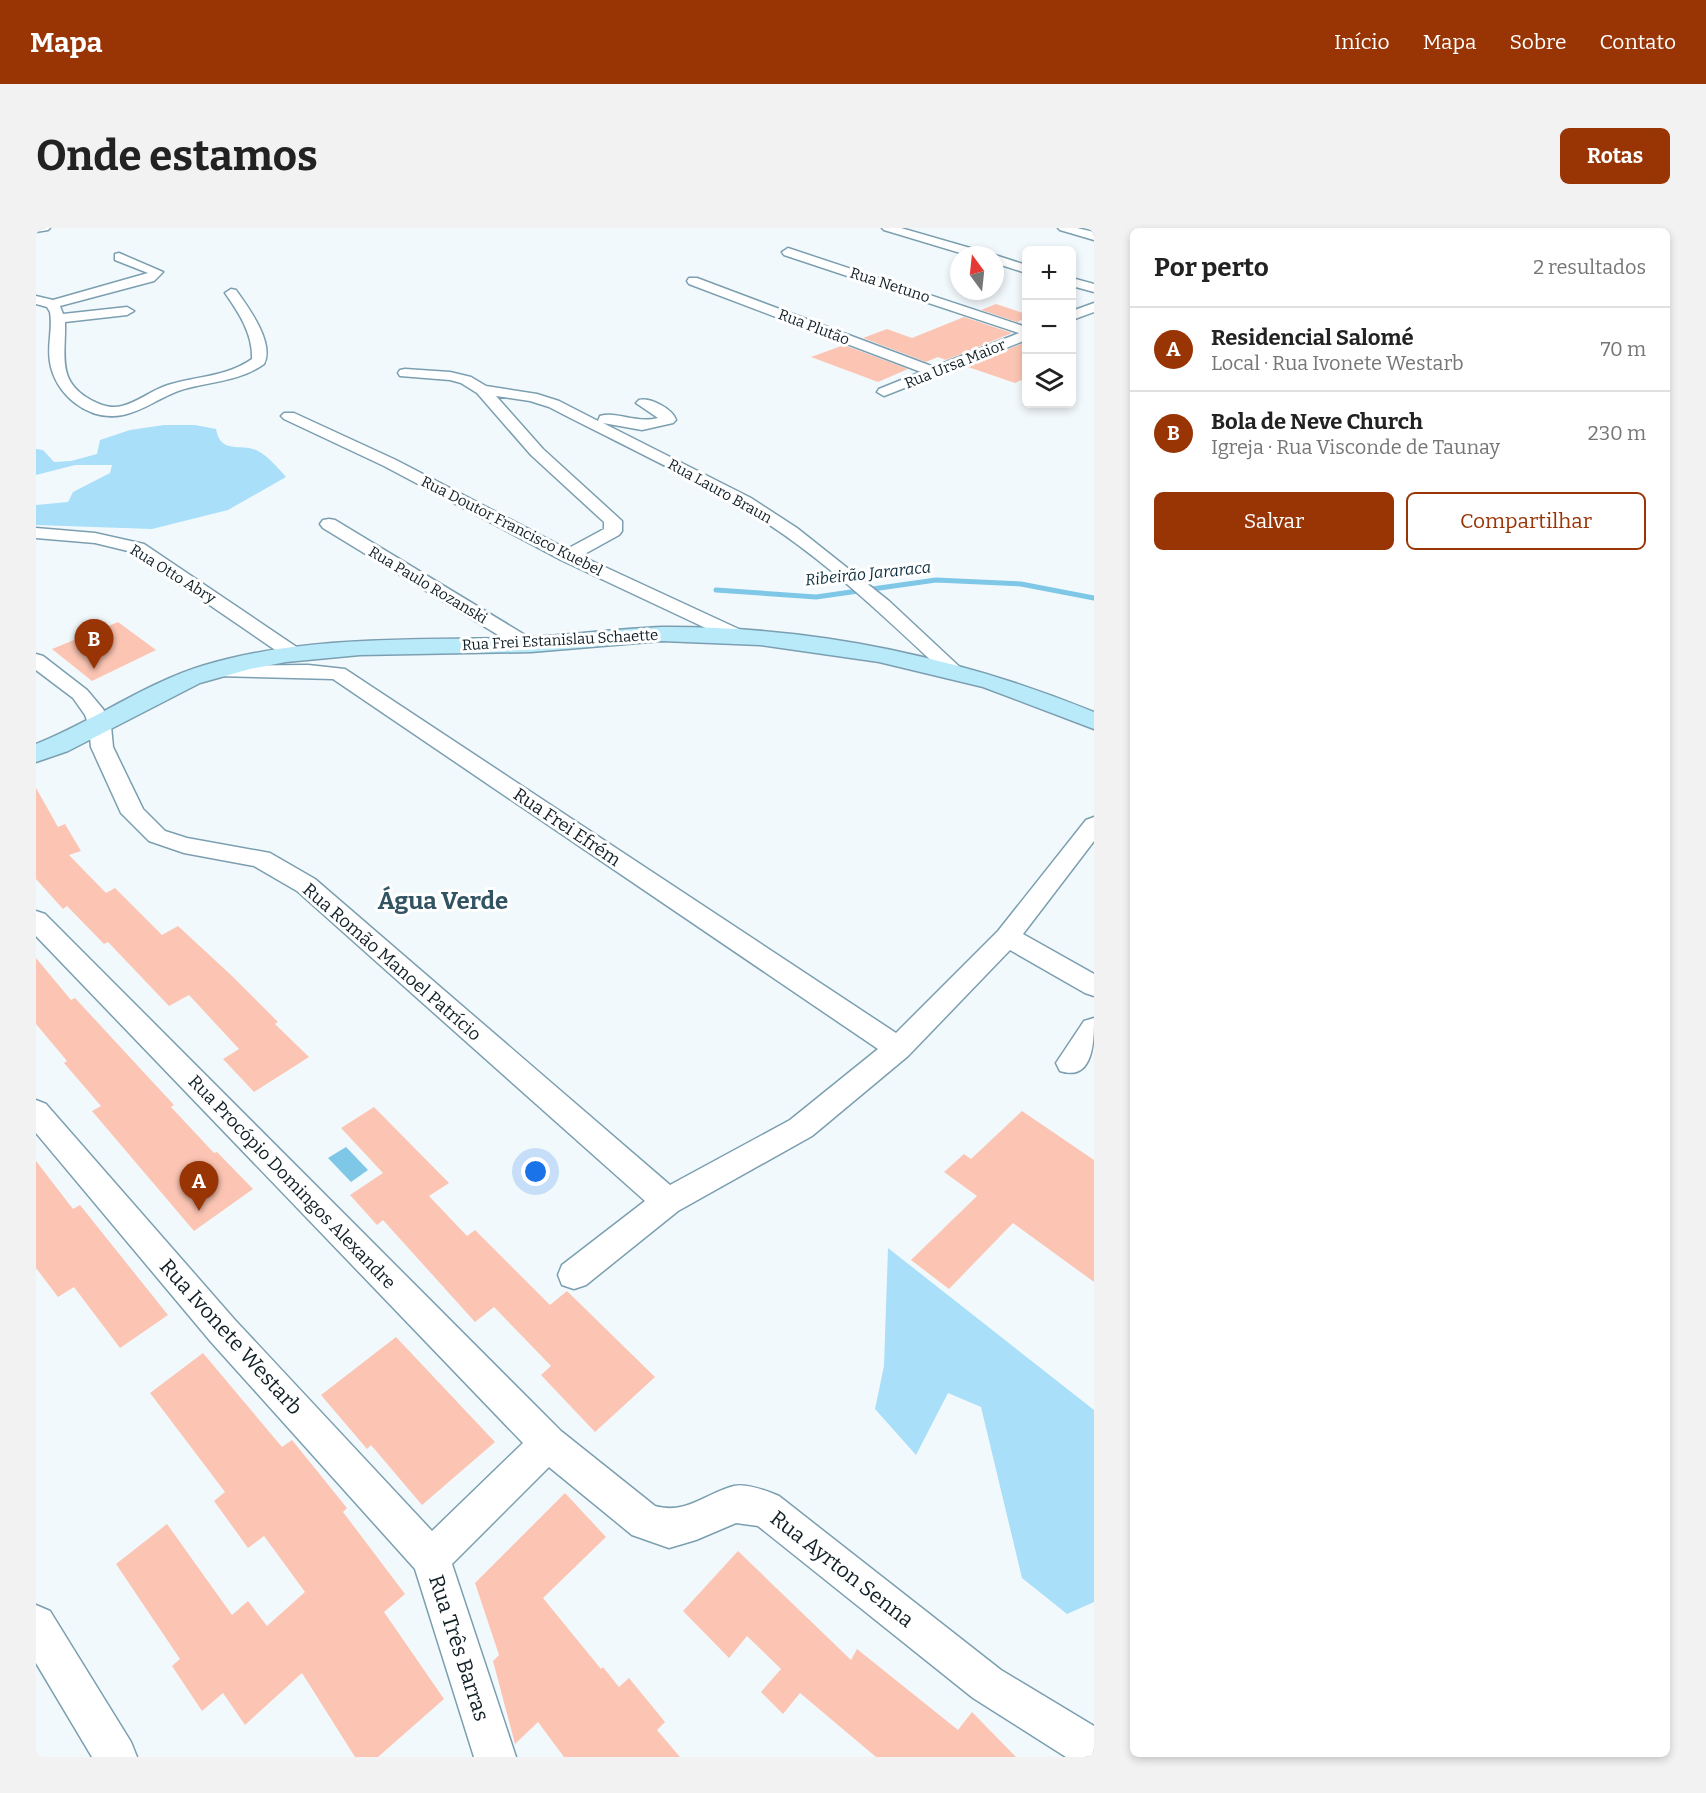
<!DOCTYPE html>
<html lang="pt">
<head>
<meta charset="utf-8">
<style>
	body { margin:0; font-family:Bitter,serif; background:#f2f2f2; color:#222 }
	.controls { position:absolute; right:18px; top:18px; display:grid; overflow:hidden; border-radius:9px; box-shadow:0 3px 9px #0003 }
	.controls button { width:54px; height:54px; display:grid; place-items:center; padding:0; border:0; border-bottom:2px solid #e0e0e0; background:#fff; color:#222; font:30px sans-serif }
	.compass { position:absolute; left:914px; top:18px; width:54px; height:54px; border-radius:50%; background:#fff; box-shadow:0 3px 9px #0003; rotate:345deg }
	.you { position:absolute; left:500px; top:944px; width:21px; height:21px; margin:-15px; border:4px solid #fff; border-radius:50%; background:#1a73e8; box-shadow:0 0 0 9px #1a73e833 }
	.badge { display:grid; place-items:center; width:39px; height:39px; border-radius:50%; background:#993405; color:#fff; font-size:20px; font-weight:700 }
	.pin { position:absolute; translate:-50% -50px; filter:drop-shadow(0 2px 3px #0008) }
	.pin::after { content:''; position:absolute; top:32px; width:21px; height:18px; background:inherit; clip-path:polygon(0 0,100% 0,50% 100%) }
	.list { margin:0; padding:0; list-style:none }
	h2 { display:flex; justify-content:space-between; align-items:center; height:78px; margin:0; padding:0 24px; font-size:26px }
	h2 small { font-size:20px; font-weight:400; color:#767676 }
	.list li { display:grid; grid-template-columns:39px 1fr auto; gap:18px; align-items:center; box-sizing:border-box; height:84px; padding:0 24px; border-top:2px solid #e0e0e0 }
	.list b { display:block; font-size:22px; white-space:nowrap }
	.list p { margin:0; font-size:20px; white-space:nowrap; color:#767676 }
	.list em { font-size:20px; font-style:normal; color:#767676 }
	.actions { display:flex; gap:12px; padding:18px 24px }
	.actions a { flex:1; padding:14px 0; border:2px solid #993405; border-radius:9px; text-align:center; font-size:21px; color:#993405 }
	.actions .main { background:#993405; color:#fff }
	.icon { flex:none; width:33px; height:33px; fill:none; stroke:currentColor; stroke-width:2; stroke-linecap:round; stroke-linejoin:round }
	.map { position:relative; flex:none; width:1058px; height:1529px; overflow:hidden; border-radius:9px }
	header { display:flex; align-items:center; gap:36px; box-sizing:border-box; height:84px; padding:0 30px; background:#993405; color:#fff }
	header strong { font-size:28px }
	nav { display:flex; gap:33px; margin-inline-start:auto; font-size:21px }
	.intro { display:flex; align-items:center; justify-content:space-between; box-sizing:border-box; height:144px; padding:0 36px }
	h1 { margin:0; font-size:42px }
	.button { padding:15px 27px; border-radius:9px; background:#993405; color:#fff; font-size:21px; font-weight:700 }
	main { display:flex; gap:36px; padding:0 36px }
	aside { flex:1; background:#fff; border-radius:9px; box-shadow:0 3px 9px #0003 }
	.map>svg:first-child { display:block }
	.green { fill:#a9dff8 }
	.water { fill:#7ec7e7 }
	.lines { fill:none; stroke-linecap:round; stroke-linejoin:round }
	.stream { stroke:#7ec7e7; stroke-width:5 }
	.building { fill:#fcc5b3 }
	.minor-casing { stroke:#7b9fb0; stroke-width:3 }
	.secondary-casing { stroke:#7b9fb0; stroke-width:3 }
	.minor { fill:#fff; fill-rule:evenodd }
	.secondary { fill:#b9eafa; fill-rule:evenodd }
	.labels { text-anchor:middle; stroke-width:6; stroke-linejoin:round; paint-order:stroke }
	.far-street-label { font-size:15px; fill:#111f26; stroke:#fff }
	.far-water-label { font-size:16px; font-style:italic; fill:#0c2f3c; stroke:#fff }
	.street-label { font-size:18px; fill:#111f26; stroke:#fff }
	.near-street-label { font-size:21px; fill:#111f26; stroke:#fff }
	.district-label { font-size:24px; font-weight:bold; fill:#315362; stroke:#fff }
</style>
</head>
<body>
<header>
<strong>Mapa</strong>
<nav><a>Início</a><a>Mapa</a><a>Sobre</a><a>Contato</a></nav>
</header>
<div class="intro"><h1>Onde estamos</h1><a class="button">Rotas</a></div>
<main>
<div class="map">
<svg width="1058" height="1529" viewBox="0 0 1058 1529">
	<rect width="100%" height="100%" fill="#f2f9fd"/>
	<g class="green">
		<path d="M128,197h31l21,4c5,27 26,13 42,22 11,6 20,17 28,26l-58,33 -76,19 -116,-4v-20l32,-3 5,-10 37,-19 2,-8h-37l-39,10v-26l7,1 11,12 17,-1 26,-7 3,-14 30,-10z"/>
		<polygon points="852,1020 1058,1182 1058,1374 1031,1386 986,1350 945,1179 912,1165 880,1227 839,1181 848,1138"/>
	</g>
	<polygon class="water" points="310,919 332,942 315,954 292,930"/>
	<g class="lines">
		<polyline class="stream" points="680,362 780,369 900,352 985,356 1058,370"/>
	</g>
	<g class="building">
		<polygon points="960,76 990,86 990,90 981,94 945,82"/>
		<polygon points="928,89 976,105 910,132 902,129 890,134 827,110 851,101 876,110"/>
		<polygon points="990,114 990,150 979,155 929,138"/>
		<polygon points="808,117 872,141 842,154 775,129"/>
		<polygon points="82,394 120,422 56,453 16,421"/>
		<polygon points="0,560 22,599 29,596 45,623 33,627 70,665 79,660 126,707 142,698 195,747 242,794 239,796 273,829 218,864 187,831 203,821 153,767 133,778 72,714 68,716 31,678 27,681 0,651"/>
		<polygon points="0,730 35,772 39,770 138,877 135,879 178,925 181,924 217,961 158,1003 56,883 65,878 28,835 31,833 0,796"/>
		<polygon points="338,879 413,955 393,968 431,1008 439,1002 514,1077 531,1063 619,1149 559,1204 505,1147 515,1138 458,1079 439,1094 347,992 341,997 314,967 347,945 305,900"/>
		<polygon points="986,883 1058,932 1058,1054 977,995 913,1061 875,1032 941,968 908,944 928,926 935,931"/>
		<polygon points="0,933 37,981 44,977 132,1087 84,1120 38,1059 22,1069 0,1040"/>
		<polygon points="360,1109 459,1214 386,1277 335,1217 331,1221 285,1167"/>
		<polygon points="167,1125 246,1219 256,1212 311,1280 307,1284 369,1366 348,1384 408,1471 342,1529 319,1529 266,1445 209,1497 187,1465 166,1483 136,1438 144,1431 80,1336 131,1296 196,1387 212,1373 231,1398 269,1364 228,1308 212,1320 178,1273 189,1264 114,1165"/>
		<polygon points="529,1265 570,1309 507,1370 565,1441 567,1439 583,1459 593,1450 629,1494 621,1502 644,1529 528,1529 502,1494 479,1516 457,1433 463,1427 439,1355"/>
		<polygon points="702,1323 815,1432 821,1421 922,1502 936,1484 980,1529 840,1529 764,1465 747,1486 725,1464 745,1441 711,1408 693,1430 647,1383"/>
	</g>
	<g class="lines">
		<defs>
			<g id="minor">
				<polygon points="0,0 14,0 12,2 0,4"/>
				<polygon points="846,0 865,0 948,24 950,27 931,27 848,2"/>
				<polygon points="1022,0 1041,0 1058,4 1058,12 1024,2"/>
				<polygon points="752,20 990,99 990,112 848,168 841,164 843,161 885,144 653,56 651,53 653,50 661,50 898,139 983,105 748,27 746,24"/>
				<path d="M83,25l44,19 -9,9 -94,25 3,8 64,-7 7,4 -7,4 -62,7c1,33 -9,59 26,78 10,5 19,9 31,6 16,-4 30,-16 46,-21 29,-9 58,-8 84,-26 1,-25 -13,-46 -27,-66l6,-4 5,1c12,17 39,53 28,74 -27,19 -56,17 -86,27 -19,7 -35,20 -55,24 -34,7 -68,-20 -73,-53 -3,-17 3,-33 0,-50l-3,-5 -11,-3v-8l17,4 95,-27 -33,-13v-6z"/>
				<polygon points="959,27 990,37 990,45 959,35"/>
				<polygon points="1036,50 1058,56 1058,64 1036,58"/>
				<polygon points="1058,75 1058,84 1036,92 1036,83"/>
				<path d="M369,141l45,3 21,5 15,9 51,8 22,7 39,20 2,-5c17,-5 36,8 58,2l-22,-15 3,-3c11,-3 34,9 37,20l-3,3 -31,7 -39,-7 148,75 46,30 92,73 75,70 -3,4 -7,2 -7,-2c-65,-60 -131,-125 -208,-169 -61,-36 -127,-66 -190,-99l-19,-6 -34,-5 47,53 79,72v10l-3,4 -38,21 162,75 3,4 -3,4h-14l-168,-79 -177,-94 -100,-47 -3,-3 3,-3h10l102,47 171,89 37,-20v-7l-73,-67 -54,-62 -16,-10 -11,-3 -50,-4 -2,-3 2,-3z"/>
				<polygon points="293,291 299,292 499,413 502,417 499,421 485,421 287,300 284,296 287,292"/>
				<polygon points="0,300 59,305 108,316 265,422 268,426 265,430 251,430 96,324 59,315 0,310"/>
				<polygon points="0,426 7,428 51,462 67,481 75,498 77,519 107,581 129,603 151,610 234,625 279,651 634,957 754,892 842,821 297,451 180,448 173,446 170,442 173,438 272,437 309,441 860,805 962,703 1050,592 1058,589 1058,613 987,706 1058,746 1058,768 1049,765 974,722 872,828 776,908 642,983 550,1057 538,1061 526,1057 522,1047 526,1037 609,973 261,663 218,638 148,625 113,613 85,585 55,519 53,498 49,487 37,470 0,442"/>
				<path d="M0,683l9,3 516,517 94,75c31,9 51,-13 79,-20 13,-3 33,5 45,10l222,174 93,56v31h-28l-93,-59 -215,-172 -22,-3 -40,17 -27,8 -37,-13 -83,-68 -97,97 64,193h-42l-59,-188 -204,-227 -175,-209v-33l10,4 189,216 197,211 91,-88 -487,-507z"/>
				<path d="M1058,790c0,22 0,64 -34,53l-4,-8 28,-42z"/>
				<polygon points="0,1377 14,1383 95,1514 101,1529 56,1529 0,1435"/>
			</g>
			<path id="secondary" d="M626,399c148,-1 295,29 432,85v17l-111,-42 -104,-25 -119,-17 -98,-4 -131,11 -171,3 -74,7 -36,7 -50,14 -132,68 -32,11v-18c58,-23 109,-61 169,-79 98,-29 201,-25 302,-27 52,-1 103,-9 155,-11z"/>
		</defs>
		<use href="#minor" class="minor-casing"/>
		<use href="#secondary" class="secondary-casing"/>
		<use href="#minor" class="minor"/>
		<use href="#secondary" class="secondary"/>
	</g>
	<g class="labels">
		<g class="far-street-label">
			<text transform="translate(854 57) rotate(18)" y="5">Rua Netuno</text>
			<text transform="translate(778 99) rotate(21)" y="5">Rua Plutão</text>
			<text transform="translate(919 136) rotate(-22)" y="5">Rua Ursa Maior</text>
			<text transform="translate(684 263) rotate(29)" y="5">Rua Lauro Braun</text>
			<text transform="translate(476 298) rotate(27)" y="5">Rua Doutor Francisco Kuebel</text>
			<text transform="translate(137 346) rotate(32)" y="5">Rua Otto Abry</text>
			<text transform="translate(392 357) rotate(31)" y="5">Rua Paulo Rozanski</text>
			<text transform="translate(524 412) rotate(-3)" y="5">Rua Frei Estanislau Schaette</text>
		</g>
		<g class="far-water-label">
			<text transform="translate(832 345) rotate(-6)" y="6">Ribeirão Jararaca</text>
		</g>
		<g class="street-label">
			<text transform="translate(531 599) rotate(34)" y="6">Rua Frei Efrém</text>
			<text transform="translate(356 734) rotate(41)" y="6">Rua Romão Manoel Patrício</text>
			<text transform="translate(256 954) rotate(46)" y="6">Rua Procópio Domingos Alexandre</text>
		</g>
		<g class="near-street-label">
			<text transform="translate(195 1109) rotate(48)" y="7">Rua Ivonete Westarb</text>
			<text transform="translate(806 1341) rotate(38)" y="7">Rua Ayrton Senna</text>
			<text transform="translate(423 1420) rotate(72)" y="7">Rua Três Barras</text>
		</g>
		<g class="district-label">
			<text x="407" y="681">Água Verde</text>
		</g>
	</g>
</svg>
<div class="controls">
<button>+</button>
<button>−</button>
<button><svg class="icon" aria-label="layers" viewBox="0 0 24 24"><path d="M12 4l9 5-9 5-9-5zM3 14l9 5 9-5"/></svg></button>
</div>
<svg class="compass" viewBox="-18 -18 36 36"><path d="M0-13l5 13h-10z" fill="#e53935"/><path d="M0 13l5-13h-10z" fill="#767676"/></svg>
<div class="you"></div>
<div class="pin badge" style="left:163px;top:983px">A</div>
<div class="pin badge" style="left:58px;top:441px">B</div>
</div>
<aside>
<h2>Por perto<small>2 resultados</small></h2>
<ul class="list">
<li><span class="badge">A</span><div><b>Residencial Salomé</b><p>Local · Rua Ivonete Westarb</p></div><em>70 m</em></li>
<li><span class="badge">B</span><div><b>Bola de Neve Church</b><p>Igreja · Rua Visconde de Taunay</p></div><em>230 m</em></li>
</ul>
<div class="actions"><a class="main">Salvar</a><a>Compartilhar</a></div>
</aside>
</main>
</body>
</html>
